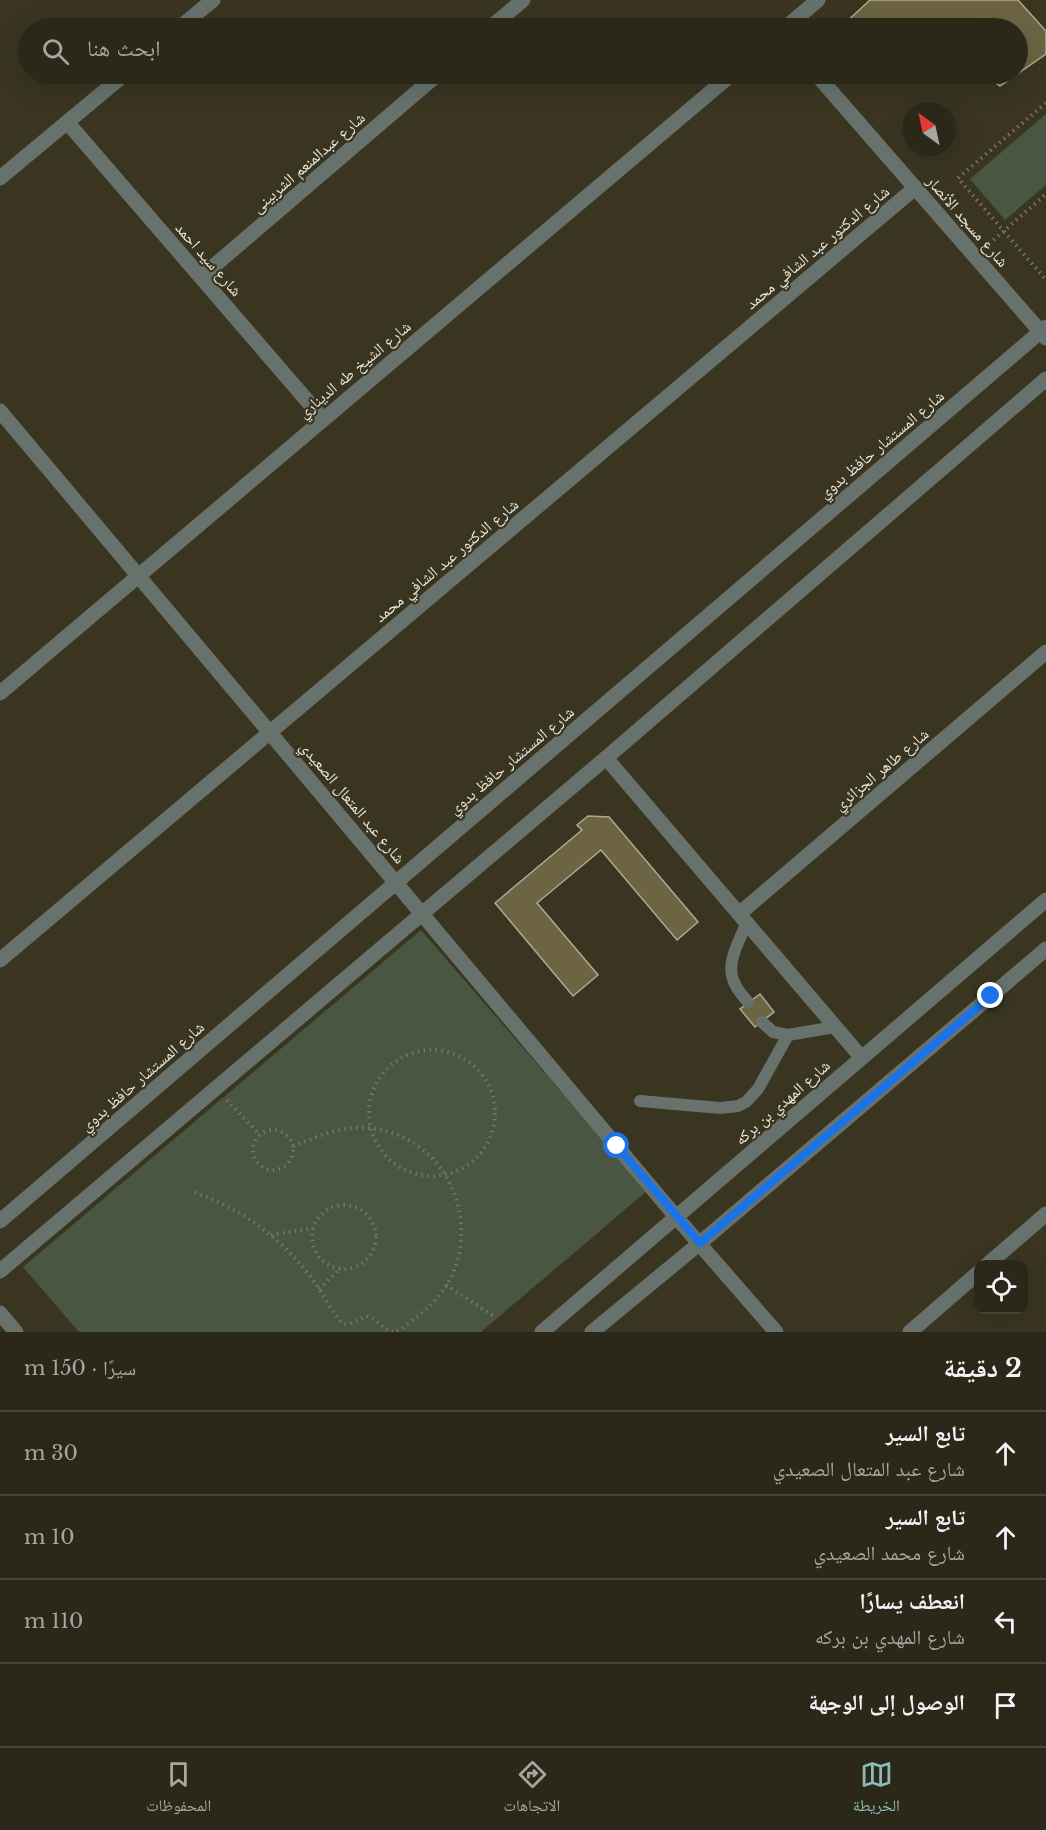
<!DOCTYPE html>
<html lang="ar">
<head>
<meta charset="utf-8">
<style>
	body { margin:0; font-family:"Libre Baskerville","Noto Naskh Arabic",serif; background:#373426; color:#f1f3f6; direction:rtl }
	.controls { position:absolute; right:18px; bottom:18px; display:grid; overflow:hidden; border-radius:12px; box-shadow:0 6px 24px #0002 }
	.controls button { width:54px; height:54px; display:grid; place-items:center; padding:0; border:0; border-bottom:2px solid #474438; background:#2b2819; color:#f1f3f6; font:30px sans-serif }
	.compass { position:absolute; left:902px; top:102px; width:54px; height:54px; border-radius:50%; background:#2b2819; box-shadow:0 6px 24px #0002; rotate:327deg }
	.stop { position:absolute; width:18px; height:18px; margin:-14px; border:4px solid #1a73e8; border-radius:50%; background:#fff }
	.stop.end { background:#1a73e8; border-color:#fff; box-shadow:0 2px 6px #0008 }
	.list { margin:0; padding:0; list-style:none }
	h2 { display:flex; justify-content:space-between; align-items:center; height:78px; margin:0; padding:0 24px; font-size:26px }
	h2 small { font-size:20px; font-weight:400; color:#a6a6a2 }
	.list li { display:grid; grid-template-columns:39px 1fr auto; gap:18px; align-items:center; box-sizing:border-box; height:84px; padding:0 24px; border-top:2px solid #474438 }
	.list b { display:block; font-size:22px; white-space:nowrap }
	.list p { margin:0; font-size:20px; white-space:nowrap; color:#a6a6a2 }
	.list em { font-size:20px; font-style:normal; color:#a6a6a2 }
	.icon { flex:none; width:33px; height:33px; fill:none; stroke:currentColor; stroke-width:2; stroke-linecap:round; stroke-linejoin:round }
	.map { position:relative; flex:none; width:1046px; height:1332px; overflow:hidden; direction:ltr }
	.search { position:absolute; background:#2b2819; box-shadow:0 6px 24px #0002; left:18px; right:18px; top:18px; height:66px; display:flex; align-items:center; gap:15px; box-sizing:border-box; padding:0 21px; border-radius:33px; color:#a6a6a2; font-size:22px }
	.sheet { height:414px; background:#2b2819 }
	nav { display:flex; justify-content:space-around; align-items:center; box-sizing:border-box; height:84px; border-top:2px solid #474438; background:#2b2819; font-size:16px; color:#a6a6a2 }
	nav a { display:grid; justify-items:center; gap:3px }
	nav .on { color:#8bbbb9 }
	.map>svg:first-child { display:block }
	.green { fill:#485642 }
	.building { fill:#6c6442; stroke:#aea992; stroke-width:1.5 }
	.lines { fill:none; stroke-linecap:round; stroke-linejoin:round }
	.path { stroke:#787564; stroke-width:4; stroke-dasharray:1.5 4.5; stroke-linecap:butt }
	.service { stroke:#67726d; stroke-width:12 }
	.minor { stroke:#67726d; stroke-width:15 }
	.route { stroke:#1a73e8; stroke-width:8 }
	.labels { text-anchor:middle; stroke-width:4.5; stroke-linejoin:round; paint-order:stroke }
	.street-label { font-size:16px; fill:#eceade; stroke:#393521 }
</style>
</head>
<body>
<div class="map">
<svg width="1046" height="1332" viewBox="0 0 1046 1332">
	<rect width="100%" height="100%" fill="#393521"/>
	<g class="green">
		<polygon points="1046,114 1046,185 1005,220 970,179"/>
		<polygon points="421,930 647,1191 481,1332 79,1332 23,1267"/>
	</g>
	<g class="building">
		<polygon points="870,0 1018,0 1046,31 1046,54 1000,86 986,76 957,74 1018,74 1018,28 843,28 843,25"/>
		<polygon points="588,816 609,817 698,922 677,940 601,850 537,903 598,975 573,996 495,903 582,830 577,825"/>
		<polygon points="760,994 774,1012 755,1027 740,1009"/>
	</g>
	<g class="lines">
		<g class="path">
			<polyline points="1046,103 958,178 1046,280"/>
			<polyline points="989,244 1046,194"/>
			<circle cx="432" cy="1113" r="63"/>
			<polyline points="227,1100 259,1134"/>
			<circle cx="273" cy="1150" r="20"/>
			<path d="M293,1146c25,-9 48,-21 75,-18 94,8 127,130 52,186 -8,6 -17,15 -26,18"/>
			<path d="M195,1192c49,19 81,42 114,83 13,15 21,35 34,49h7l16,-8c12,2 15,14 27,16"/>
			<circle cx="344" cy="1237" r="32"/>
			<polyline points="271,1235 313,1228"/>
			<polyline points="446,1285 495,1317"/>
			<polyline points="319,1289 339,1270"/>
		</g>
		<g class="service">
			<path d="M747,922c-7,18 -22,41 -13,60 3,8 9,14 14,20"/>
			<polyline points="762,1022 773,1032 788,1035 835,1027"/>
			<polyline points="640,1101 720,1108 738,1106 746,1102 758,1089 788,1035"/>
		</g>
		<g class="minor">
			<polyline points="179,28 213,0"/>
			<polyline points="490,28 523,0"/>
			<polyline points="785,28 818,0"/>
			<polyline points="816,74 1046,338"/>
			<polyline points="67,122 323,419"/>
			<polyline points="0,178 125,74"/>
			<polyline points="201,277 438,74"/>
			<polyline points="0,411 677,1218 776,1332"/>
			<polyline points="0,693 732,74"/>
			<polyline points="606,758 861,1057"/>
			<polyline points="739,914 1046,652"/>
			<polyline points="0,960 915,188"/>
			<polyline points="0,1221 1046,327"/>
			<polyline points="988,1264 1046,1214"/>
			<polyline points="0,1271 606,758 1046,379"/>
			<polyline points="0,1313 16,1332"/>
			<polyline points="542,1332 1046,900"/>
			<polyline points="592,1332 700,1243 1046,949"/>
			<polyline points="910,1332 978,1273"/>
		</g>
	</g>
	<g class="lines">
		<polyline class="route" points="617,1146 700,1243 991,996"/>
	</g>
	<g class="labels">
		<g class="street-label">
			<text transform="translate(308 162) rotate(-41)" y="6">شارع عبدالمنعم الشربينى</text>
			<text transform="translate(968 221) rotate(49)" y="6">شارع مسجد الأنصار</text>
			<text transform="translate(817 247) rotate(-40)" y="6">شارع الدكتور عبد الشافي محمد</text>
			<text transform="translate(209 259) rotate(49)" y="6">شارع سيد احمد</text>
			<text transform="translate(354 369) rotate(-40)" y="6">شارع الشيخ طه الديناري</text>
			<text transform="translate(881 444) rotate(-40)" y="6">شارع المستشار حافظ بدوي</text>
			<text transform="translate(446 560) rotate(-40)" y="6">شارع الدكتور عبد الشافي محمد</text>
			<text transform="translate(511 760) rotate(-40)" y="6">شارع المستشار حافظ بدوي</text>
			<text transform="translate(881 769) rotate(-40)" y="6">شارع طاهر الجزائري</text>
			<text transform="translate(353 802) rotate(50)" y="6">شارع عبد المتعال الصعيدي</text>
			<text transform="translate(142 1076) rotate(-41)" y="6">شارع المستشار حافظ بدوي</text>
			<text transform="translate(782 1102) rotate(-41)" y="6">شارع المهدي بن بركه</text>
		</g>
	</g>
</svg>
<div class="controls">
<button><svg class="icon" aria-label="locate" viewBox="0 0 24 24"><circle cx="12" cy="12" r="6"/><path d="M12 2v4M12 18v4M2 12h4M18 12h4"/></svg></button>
</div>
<svg class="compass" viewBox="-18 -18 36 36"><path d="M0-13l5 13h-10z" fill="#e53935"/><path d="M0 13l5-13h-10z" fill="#a6a6a2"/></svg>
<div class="stop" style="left:617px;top:1146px"></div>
<div class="stop end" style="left:991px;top:996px"></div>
<div class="search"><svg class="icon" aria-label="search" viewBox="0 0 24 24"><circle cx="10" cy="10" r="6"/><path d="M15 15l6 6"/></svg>ابحث هنا</div>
</div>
<section class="sheet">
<h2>2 دقيقة<small>سيرًا · 150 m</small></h2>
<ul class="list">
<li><svg class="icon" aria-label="ahead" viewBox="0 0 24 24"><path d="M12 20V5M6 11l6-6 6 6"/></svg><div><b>تابع السير</b><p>شارع عبد المتعال الصعيدي</p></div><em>30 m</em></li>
<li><svg class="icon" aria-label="ahead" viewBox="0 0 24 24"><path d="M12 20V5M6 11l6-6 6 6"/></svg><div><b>تابع السير</b><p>شارع محمد الصعيدي</p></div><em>10 m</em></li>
<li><svg class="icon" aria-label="left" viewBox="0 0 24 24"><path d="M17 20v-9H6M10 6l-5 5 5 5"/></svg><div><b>انعطف يسارًا</b><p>شارع المهدي بن بركه</p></div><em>110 m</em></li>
<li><svg class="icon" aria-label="arrive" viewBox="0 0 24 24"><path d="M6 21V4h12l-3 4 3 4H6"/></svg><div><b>الوصول إلى الوجهة</b></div></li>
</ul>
</section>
<nav>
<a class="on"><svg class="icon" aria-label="map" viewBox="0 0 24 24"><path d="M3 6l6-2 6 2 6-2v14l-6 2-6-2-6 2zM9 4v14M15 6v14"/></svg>الخريطة</a>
<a><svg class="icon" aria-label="directions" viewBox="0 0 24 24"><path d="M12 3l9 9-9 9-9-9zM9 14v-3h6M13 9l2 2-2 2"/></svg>الاتجاهات</a>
<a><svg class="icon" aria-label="saved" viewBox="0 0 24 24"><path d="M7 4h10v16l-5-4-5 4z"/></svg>المحفوظات</a>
</nav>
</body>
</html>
